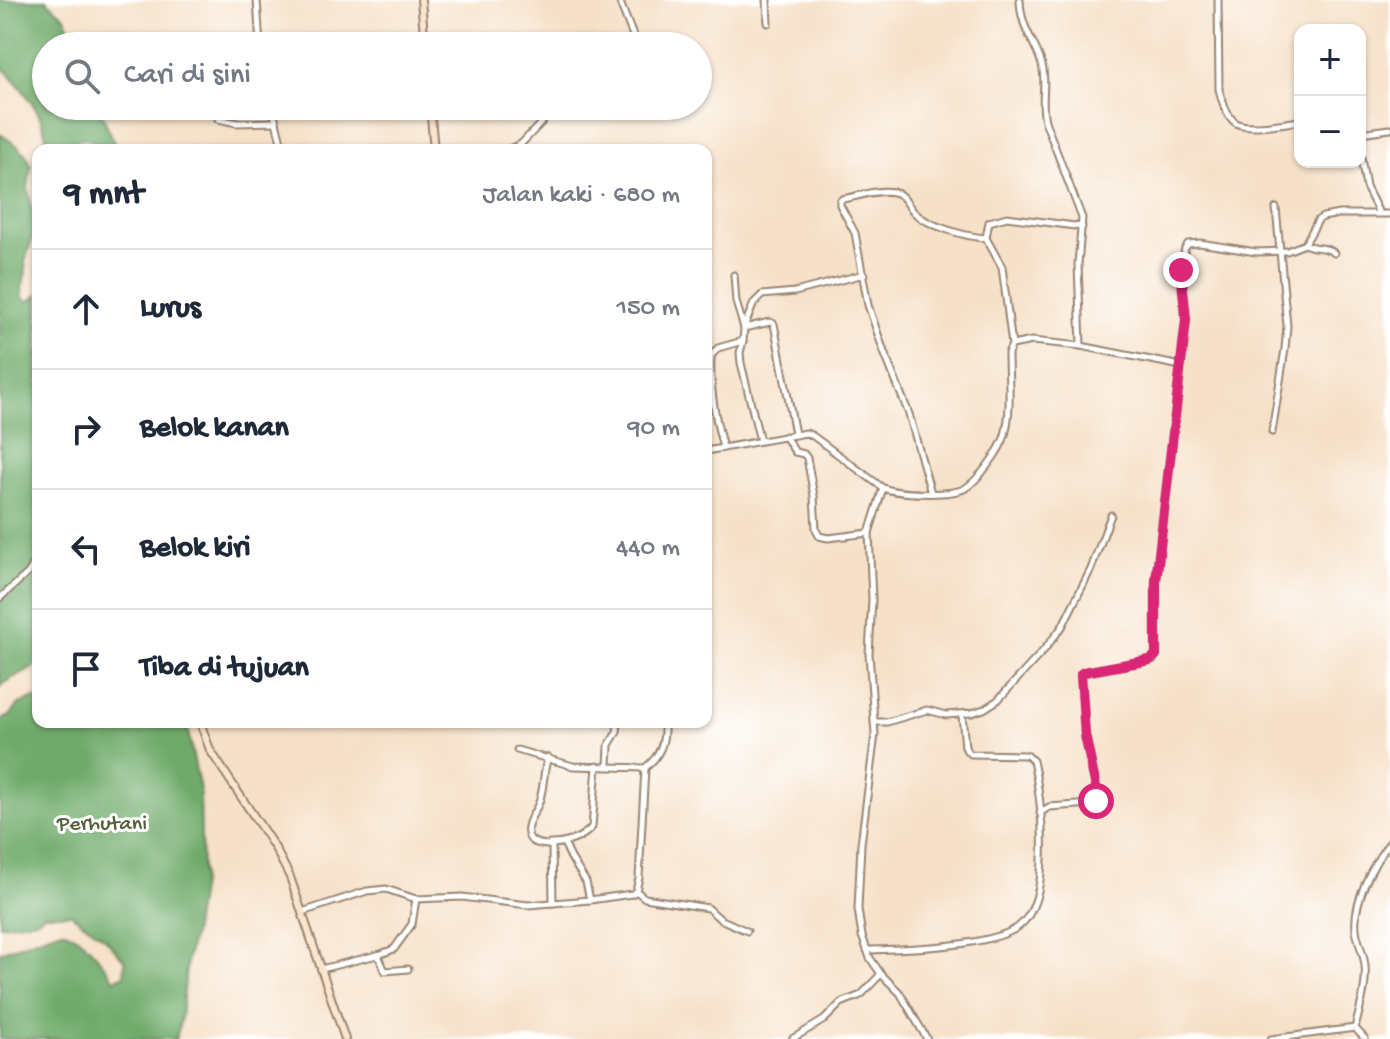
<!DOCTYPE html>
<html lang="id">
<head>
<meta charset="utf-8">
<style>
	body { margin:0; font-family:"Gochi Hand",sans-serif; background:#f2f2f3; color:#1f2937 }
	.controls { position:absolute; right:24px; top:24px; display:grid; overflow:hidden; border-radius:16px; box-shadow:0 2px 6px #0004 }
	.controls button { width:72px; height:72px; display:grid; place-items:center; padding:0; border:0; border-bottom:2px solid #e0e1e3; background:#fff; color:#1f2937; font:40px sans-serif }
	.stop { position:absolute; width:24px; height:24px; margin:-18px; border:6px solid #db2777; border-radius:50%; background:#fff }
	.stop.end { background:#db2777; border-color:#fff; box-shadow:0 2px 8px #0008 }
	.list { margin:0; padding:0; list-style:none }
	h2 { display:flex; justify-content:space-between; align-items:center; height:104px; margin:0; padding:0 32px; font-size:34px }
	h2 small { font-size:26px; font-weight:400; color:#747a83 }
	.list li { display:grid; grid-template-columns:52px 1fr auto; gap:24px; align-items:center; box-sizing:border-box; height:120px; padding:0 32px; border-top:2px solid #e0e1e3 }
	.list b { display:block; font-size:30px; white-space:nowrap }
	.list em { font-size:26px; font-style:normal; color:#747a83 }
	.icon { flex:none; width:44px; height:44px; fill:none; stroke:currentColor; stroke-width:2; stroke-linecap:round; stroke-linejoin:round }
	.map { position:relative; flex:none; width:1390px; height:1039px; overflow:hidden }
	.search { position:absolute; background:#fff; box-shadow:0 2px 6px #0004; left:32px; top:32px; width:680px; height:88px; display:flex; align-items:center; gap:20px; box-sizing:border-box; padding:0 28px; border-radius:44px; color:#747a83; font-size:30px }
	.panel { position:absolute; background:#fff; box-shadow:0 2px 6px #0004; left:32px; top:144px; width:680px; height:584px; border-radius:16px }
	.map>svg:first-child { display:block }
	.forest { fill:#6faa6a; stroke:#556a44; stroke-width:2 }
	.lines { fill:none; stroke-linecap:round; stroke-linejoin:round }
	.street-casing { stroke:#988572; stroke-width:9 }
	.secondary-casing { stroke:#988572; stroke-width:10 }
	.street { stroke:#fff; stroke-width:5 }
	.secondary { stroke:#fbe5cf; stroke-width:6 }
	.route { stroke:#db2777; stroke-width:10 }
	.labels { text-anchor:middle; stroke-width:6; stroke-linejoin:round; paint-order:stroke }
	.park-label { font-size:22px; fill:#57603e; stroke:#fff }
</style>
</head>
<body>
<div class="map">
<svg width="1390" height="1039" viewBox="0 0 1390 1039">
	<rect width="100%" height="100%" fill="#fff"/>
	<filter id="ink" filterUnits="userSpaceOnUse"><feTurbulence type="fractalNoise" baseFrequency=".0125" numOctaves="2"/><feDisplacementMap in="SourceGraphic" scale="16" xChannelSelector="R" yChannelSelector="G"/><feConvolveMatrix kernelMatrix="1 2 1 2 8 2 1 2 1" color-interpolation-filters="sRGB"/></filter>
	<filter id="wash" filterUnits="userSpaceOnUse"><feTurbulence type="fractalNoise" baseFrequency=".006" numOctaves="4" result="noise"/><feDisplacementMap in="SourceGraphic" scale="32" xChannelSelector="R" yChannelSelector="G"/><feGaussianBlur stdDeviation="1.8" result="paint"/><feColorMatrix in="noise" values="0 0 0 0 0 0 0 0 0 0 0 0 0 0 0 0 0 1.4 0 .05"/><feComposite in="paint" operator="in"/></filter>
	<g filter="url(#wash)">
		<rect width="100%" height="100%" fill="#f6e0c7"/>
		<g class="forest">
			<path d="M0,0h46l19,17 11,29h-30v60h53l15,37 -4,5c-16,-6 -32,-18 -40,2h-24c4,-32 -25,-64 -46,-85z"/>
			<path d="M0,134l19,13 8,9 4,10 -3,22 7,41 -10,33 1,10 -4,16 1,10 5,3 5,-2 5,-5v369c-11,11 -28,12 -38,25z"/>
			<path d="M35,698h3v24h148l14,68 2,87 -9,58 -6,24 -6,59 -5,21h-176v-87l61,-22c24,5 39,30 53,49l10,-3 1,-15 -20,-23 -34,-24h-26l-9,6 -36,5v-204l10,-5 9,-12z"/>
		</g>
	</g>
	<g filter="url(#ink)">
		<g class="lines">
			<defs>
				<g id="street">
					<polyline points="257,0 260,46"/>
					<polyline points="619,0 637,46"/>
					<polyline points="767,0 768,23"/>
					<path d="M1020,0c1,30 15,40 22,65 5,18 -2,36 3,56l37,97 -4,46 3,82"/>
					<path d="M1218,0l1,89c2,11 8,28 17,34 11,7 50,0 64,-2"/>
					<polyline points="272,106 283,150"/>
					<polyline points="218,119 237,123 276,122"/>
					<polyline points="1360,133 1390,129"/>
					<polyline points="507,150 521,144 557,106"/>
					<polyline points="1360,152 1366,187 1379,213"/>
					<path d="M1305,244c9,6 20,1 29,9"/>
					<polyline points="734,275 736,302 744,328 743,341 740,353 741,363 760,441"/>
					<polyline points="744,327 754,303 762,295 795,292 864,274"/>
					<polyline points="744,328 770,322 774,324 795,434"/>
					<polyline points="1012,345 1002,267 986,238 989,222 1007,217 1082,227"/>
					<polyline points="1272,432 1285,349 1287,326 1276,208"/>
					<polyline points="785,436 795,452 804,454 807,458 814,496 816,529 819,536 828,538 869,533"/>
					<path d="M723,448c-8,-30 -14,-61 -12,-92l7,-8 25,-7"/>
					<polyline points="706,451 806,433 813,436 883,488 869,533 872,599 869,654 875,734 861,844 858,909 862,936 870,958 881,974 900,993 927,1039"/>
					<path d="M883,488c16,6 65,8 81,1 14,-8 37,-39 41,-54 7,-26 3,-55 3,-82l4,-8 20,-4 49,5 100,20"/>
					<path d="M931,493l-22,-79 -25,-62 -16,-47 -13,-72 -15,-28v-4l2,-2c15,-2 35,-10 51,-7 12,2 14,14 22,21 13,13 52,24 71,25"/>
					<polyline points="0,598 28,573 38,557"/>
					<polyline points="874,722 887,722 927,710 946,715 972,713 984,709 998,700 1044,650 1062,627 1091,569 1111,515"/>
					<polyline points="517,750 573,766 645,768"/>
					<path d="M548,757c-6,16 -3,35 -11,50 -4,8 -13,20 -8,30 3,8 16,7 23,9l1,57"/>
					<polyline points="608,766 609,745 617,732 618,722"/>
					<polyline points="1040,813 1049,807 1093,804 1098,797 1085,735 1081,674 1084,672 1150,660 1154,659 1156,655 1156,581 1186,320 1181,270 1185,248 1188,244 1200,243 1256,252 1287,251 1305,244 1318,220 1323,217 1339,214 1390,214"/>
					<polyline points="564,843 571,858 586,882 590,900"/>
					<path d="M550,844c15,0 32,-5 42,-17l5,-61"/>
					<polyline points="636,891 645,898 708,908 720,919 747,931"/>
					<path d="M302,912l65,-21 19,-2 30,10 46,-2 66,8 62,-5 42,-6 4,-3 3,-13 6,-110c16,-13 20,-26 19,-46"/>
					<path d="M867,950c35,-1 124,-3 151,-23 36,-26 24,-127 15,-166l-6,-6 -56,-1 -4,-3 -2,-4 -3,-32"/>
					<polyline points="378,955 385,971 408,969"/>
					<polyline points="321,969 381,954 394,949 412,924 416,899"/>
					<polyline points="1355,1028 1365,1039"/>
					<polyline points="792,1039 824,1020 841,1003 861,995 881,974"/>
					<path d="M1271,1039l84,-11c5,-20 12,-42 10,-62 -1,-13 -8,-25 -9,-37 -3,-28 17,-66 34,-87"/>
				</g>
				<g id="secondary">
					<polyline points="421,0 425,46"/>
					<polyline points="430,106 434,150"/>
					<polyline points="200,722 210,750 275,848 290,877 345,1039"/>
				</g>
			</defs>
			<use href="#street" class="street-casing"/>
			<use href="#secondary" class="secondary-casing"/>
			<use href="#street" class="street"/>
			<use href="#secondary" class="secondary"/>
		</g>
	</g>
	<g class="lines" filter="url(#ink)">
		<polyline class="route" points="1096,801 1097,792 1085,735 1081,674 1084,672 1150,660 1156,655 1156,581 1186,320 1181,270"/>
	</g>
	<g class="labels">
		<g class="park-label">
			<text x="102" y="829">Perhutani</text>
		</g>
	</g>
</svg>
<div class="controls">
<button>+</button>
<button>−</button>
</div>
<div class="stop" style="left:1096px;top:801px"></div>
<div class="stop end" style="left:1181px;top:270px"></div>
<div class="search"><svg class="icon" aria-label="search" viewBox="0 0 24 24"><circle cx="10" cy="10" r="6"/><path d="M15 15l6 6"/></svg>Cari di sini</div>
<section class="panel">
<h2>9 mnt<small>Jalan kaki · 680 m</small></h2>
<ul class="list">
<li><svg class="icon" aria-label="ahead" viewBox="0 0 24 24"><path d="M12 20V5M6 11l6-6 6 6"/></svg><div><b>Lurus</b></div><em>150 m</em></li>
<li><svg class="icon" aria-label="right" viewBox="0 0 24 24"><path d="M7 20v-9h11M14 6l5 5-5 5"/></svg><div><b>Belok kanan</b></div><em>90 m</em></li>
<li><svg class="icon" aria-label="left" viewBox="0 0 24 24"><path d="M17 20v-9H6M10 6l-5 5 5 5"/></svg><div><b>Belok kiri</b></div><em>440 m</em></li>
<li><svg class="icon" aria-label="arrive" viewBox="0 0 24 24"><path d="M6 21V4h12l-3 4 3 4H6"/></svg><div><b>Tiba di tujuan</b></div></li>
</ul>
</section>
</div>
</body>
</html>
